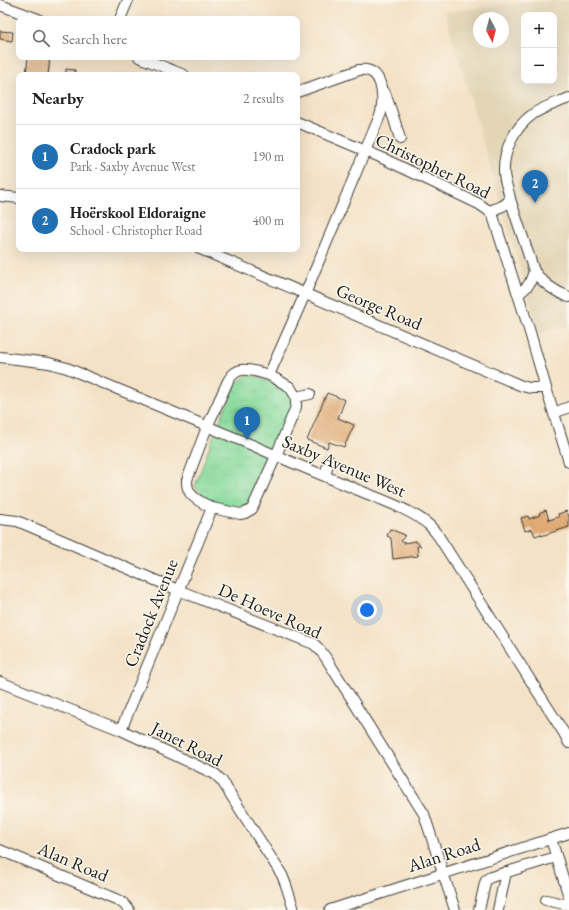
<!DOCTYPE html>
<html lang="en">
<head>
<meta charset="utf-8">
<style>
	body { margin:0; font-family:"EB Garamond",serif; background:#f6f6f6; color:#222 }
	.controls { position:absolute; right:12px; top:12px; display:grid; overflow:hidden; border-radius:8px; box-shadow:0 4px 16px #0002 }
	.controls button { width:36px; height:36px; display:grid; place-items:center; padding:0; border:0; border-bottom:1px solid #e0e0e0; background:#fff; color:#222; font:20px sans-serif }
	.compass { position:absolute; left:473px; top:12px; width:36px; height:36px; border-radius:50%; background:#fff; box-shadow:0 4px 16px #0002; rotate:173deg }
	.you { position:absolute; left:367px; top:610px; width:14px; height:14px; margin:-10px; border:3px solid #fff; border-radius:50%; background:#1a73e8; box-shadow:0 0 0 6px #1a73e833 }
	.badge { display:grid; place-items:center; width:26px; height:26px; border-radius:50%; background:#1f6fb2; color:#fff; font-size:13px; font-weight:700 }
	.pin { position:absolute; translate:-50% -33px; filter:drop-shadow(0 1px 2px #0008) }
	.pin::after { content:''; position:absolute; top:21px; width:14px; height:12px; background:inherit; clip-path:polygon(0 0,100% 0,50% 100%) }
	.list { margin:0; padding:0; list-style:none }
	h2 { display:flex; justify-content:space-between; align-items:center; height:52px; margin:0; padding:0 16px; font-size:17px }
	h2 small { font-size:13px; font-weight:400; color:#767676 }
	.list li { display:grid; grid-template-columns:26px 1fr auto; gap:12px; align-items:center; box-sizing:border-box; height:64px; padding:0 16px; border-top:1px solid #e0e0e0 }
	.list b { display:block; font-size:15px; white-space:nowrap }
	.list p { margin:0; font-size:13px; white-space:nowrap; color:#767676 }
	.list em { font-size:13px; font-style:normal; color:#767676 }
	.icon { flex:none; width:22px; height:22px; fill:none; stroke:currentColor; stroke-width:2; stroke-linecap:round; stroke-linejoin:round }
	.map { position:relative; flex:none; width:569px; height:910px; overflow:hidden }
	.search { position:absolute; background:#fff; box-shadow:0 4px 16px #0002; left:16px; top:16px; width:284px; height:44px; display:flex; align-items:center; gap:10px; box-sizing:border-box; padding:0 14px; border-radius:8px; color:#767676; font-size:15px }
	.panel { position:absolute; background:#fff; box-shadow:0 4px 16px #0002; left:16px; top:72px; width:284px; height:180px; border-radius:8px }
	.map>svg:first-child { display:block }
	.built { fill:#e3d6b7; fill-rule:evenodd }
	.park { fill:url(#park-crowns); stroke:#507a5b }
	.building { fill:url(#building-back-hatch) }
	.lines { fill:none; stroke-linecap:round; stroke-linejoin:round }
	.minor-casing { stroke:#3c3a36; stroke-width:12 }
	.minor { stroke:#fff; stroke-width:10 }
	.labels { text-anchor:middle; stroke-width:3; stroke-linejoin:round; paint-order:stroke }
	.street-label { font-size:18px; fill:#1c1c1c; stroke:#fbf7ec }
</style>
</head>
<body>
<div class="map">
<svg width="569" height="910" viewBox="0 0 569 910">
	<defs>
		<pattern id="park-crowns" width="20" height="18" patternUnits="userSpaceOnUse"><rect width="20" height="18" fill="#83d89a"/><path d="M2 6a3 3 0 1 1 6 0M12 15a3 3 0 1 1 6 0" fill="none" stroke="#71b984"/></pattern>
		<pattern id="building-back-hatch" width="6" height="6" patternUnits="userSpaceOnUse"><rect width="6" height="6" fill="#e4ae78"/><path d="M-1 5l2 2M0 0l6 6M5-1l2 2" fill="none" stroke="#c39567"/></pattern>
	</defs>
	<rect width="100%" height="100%" fill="#fbf7ec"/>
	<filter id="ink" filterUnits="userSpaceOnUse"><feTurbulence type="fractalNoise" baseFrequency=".025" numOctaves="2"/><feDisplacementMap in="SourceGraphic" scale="8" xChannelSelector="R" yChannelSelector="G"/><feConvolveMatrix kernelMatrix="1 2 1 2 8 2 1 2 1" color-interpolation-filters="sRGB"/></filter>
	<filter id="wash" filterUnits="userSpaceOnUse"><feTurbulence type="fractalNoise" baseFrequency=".012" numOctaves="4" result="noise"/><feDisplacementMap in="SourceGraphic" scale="16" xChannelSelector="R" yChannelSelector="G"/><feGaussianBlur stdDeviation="0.9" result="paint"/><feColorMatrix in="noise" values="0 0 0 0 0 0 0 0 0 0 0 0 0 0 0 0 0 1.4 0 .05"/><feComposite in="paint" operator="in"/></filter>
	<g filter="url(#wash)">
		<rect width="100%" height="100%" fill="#f4e2c7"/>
		<path class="built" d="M545,0h24v325l-30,9 -94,-322zM524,15h30v66h-30zM479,18h24v24h-24z"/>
		<path class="park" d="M248,375c14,3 39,7 45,23 1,3 1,7 1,10l-42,96 -13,6 -35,-13 -9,-11 19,-52 22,-51z"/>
		<g id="blocks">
			<g class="building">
				<polygon points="0,31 13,32 12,41 0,39"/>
				<polygon points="28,57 50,57 48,75 26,75"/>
				<polygon points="66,69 75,70 75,75 66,75"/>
				<polygon points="327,393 345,400 338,418 354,425 344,447 329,442 327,448 307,440"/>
				<polygon points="546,510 549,520 559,517 558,514 567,511 569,517 569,527 541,536 541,534 535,536 532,529 525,531 521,518 528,516 529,519 540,515 539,513"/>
				<polygon points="390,529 405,535 401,541 404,543 416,541 416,542 421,546 417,546 418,556 393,559 391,538 387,536"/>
			</g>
		</g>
	</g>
	<g filter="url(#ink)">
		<use href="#blocks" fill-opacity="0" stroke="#3c3a36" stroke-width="1"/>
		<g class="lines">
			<defs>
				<g id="minor">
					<polyline points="0,5 38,19"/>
					<polyline points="120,19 128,0"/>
					<polyline points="139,57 184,75"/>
					<polyline points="385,93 395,122 400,139"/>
					<polyline points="297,122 380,157 479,204 489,211 493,216 529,329 546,388 569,462"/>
					<polyline points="0,196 19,198"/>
					<path d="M510,199l24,72c9,13 20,20 35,26"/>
					<path d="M489,211c7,-3 17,-4 21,-12 -1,-9 -6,-17 -6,-27 -1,-22 11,-45 29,-58 10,-7 24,-11 36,-16"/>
					<polyline points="200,249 522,386 530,388 546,388"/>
					<path d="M518,294c11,-8 12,-10 16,-23"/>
					<path d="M0,357l49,6 18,5 185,77c35,16 71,30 106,45 22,9 54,20 71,35 4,4 7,8 10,12l125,196 5,10"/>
					<polyline points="296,397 310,394"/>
					<polyline points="554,413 569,407"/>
					<polyline points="325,476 329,460"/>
					<path d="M212,508c-12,-7 -26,-11 -25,-28l20,-53 21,-46c10,-18 25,-10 41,-6"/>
					<polyline points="0,519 17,521 29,526 178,590 314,644 320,650 326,658 424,814 455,910"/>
					<polyline points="0,682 121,730 215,774 222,781 282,875 286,885 294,910"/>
					<path d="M121,730l91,-222 28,6 5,-1 7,-4 24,-53 20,-49v-10l-6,-10 -21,-12 36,-81 76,-181c3,-17 2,-47 -22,-43l-62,22"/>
					<polyline points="551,839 569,897"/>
					<polyline points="0,850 118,900 124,904 129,910"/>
					<polyline points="546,900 569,905"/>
					<polyline points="330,910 569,833"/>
					<polyline points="479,910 485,883 487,879 491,877 556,857"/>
					<polyline points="498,910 506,872"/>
				</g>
			</defs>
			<use href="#minor" class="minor-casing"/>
			<use href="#minor" class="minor"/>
		</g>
	</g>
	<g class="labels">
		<g class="street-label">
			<text transform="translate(433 166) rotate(26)" y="6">Christopher Road</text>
			<text transform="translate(379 307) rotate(23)" y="6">George Road</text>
			<text transform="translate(344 466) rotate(23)" y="6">Saxby Avenue West</text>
			<text transform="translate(270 611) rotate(24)" y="6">De Hoeve Road</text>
			<text transform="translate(151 613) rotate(-68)" y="6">Cradock Avenue</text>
			<text transform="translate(187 744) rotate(27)" y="6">Janet Road</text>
			<text transform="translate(444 855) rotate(-18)" y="6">Alan Road</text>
			<text transform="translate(73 862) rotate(23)" y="6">Alan Road</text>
		</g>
	</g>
</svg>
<div class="controls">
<button>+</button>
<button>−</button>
</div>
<svg class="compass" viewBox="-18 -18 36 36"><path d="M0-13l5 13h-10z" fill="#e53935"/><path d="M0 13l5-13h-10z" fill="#767676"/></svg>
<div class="you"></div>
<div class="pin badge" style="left:247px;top:440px">1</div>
<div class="pin badge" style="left:535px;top:203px">2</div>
<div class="search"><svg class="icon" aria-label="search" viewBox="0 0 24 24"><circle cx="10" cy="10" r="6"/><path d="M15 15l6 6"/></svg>Search here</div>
<section class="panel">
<h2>Nearby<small>2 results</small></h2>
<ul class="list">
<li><span class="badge">1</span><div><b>Cradock park</b><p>Park · Saxby Avenue West</p></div><em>190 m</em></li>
<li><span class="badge">2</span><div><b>Hoërskool Eldoraigne</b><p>School · Christopher Road</p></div><em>400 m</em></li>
</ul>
</section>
</div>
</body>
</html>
